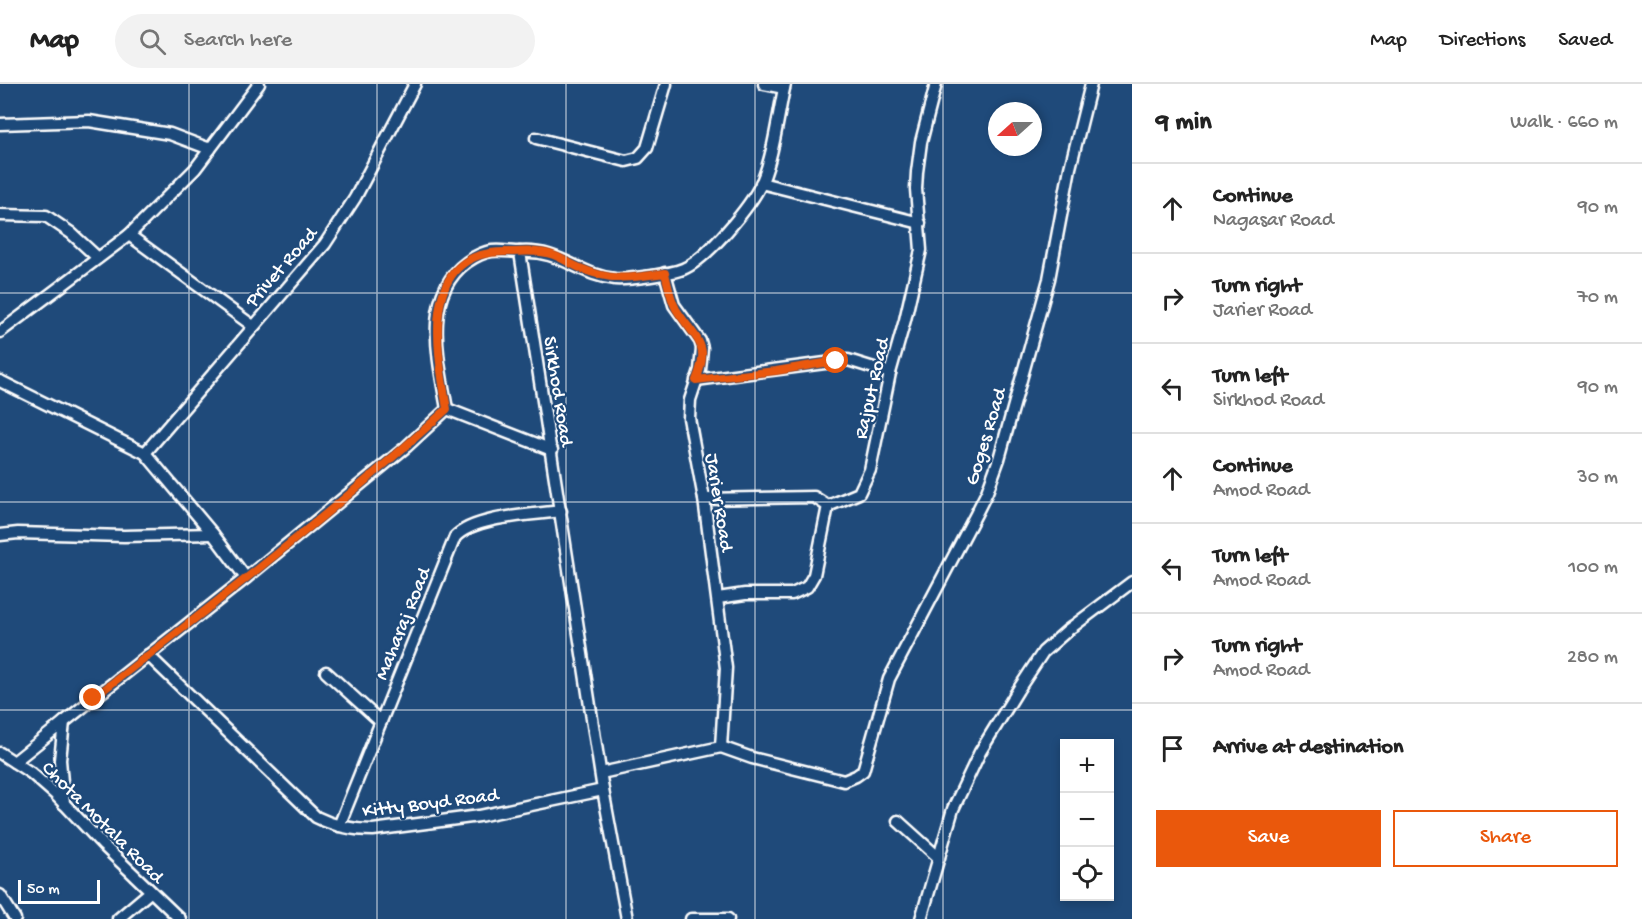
<!DOCTYPE html>
<html lang="en">
<head>
<meta charset="utf-8">
<style>
	body { margin:0; font-family:"Gochi Hand",sans-serif; background:#f2f2f2; color:#222 }
	.controls { position:absolute; right:18px; bottom:18px; display:grid; overflow:hidden; border-radius:0px; box-shadow:0 3px 9px #0003 }
	.controls button { width:54px; height:54px; display:grid; place-items:center; padding:0; border:0; border-bottom:2px solid #e0e0e0; background:#fff; color:#222; font:30px sans-serif }
	.compass { position:absolute; left:988px; top:18px; width:54px; height:54px; border-radius:50%; background:#fff; box-shadow:0 3px 9px #0003; rotate:249deg }
	.scale { position:absolute; left:18px; bottom:15px; width:82px; box-sizing:border-box; padding-left:6px; border:3px solid #fff; border-top:0; font-size:16px; line-height:21px; white-space:nowrap; color:#fff; -webkit-text-stroke:4px #1f4a7a; paint-order:stroke }
	.stop { position:absolute; width:18px; height:18px; margin:-14px; border:4px solid #ea580c; border-radius:50%; background:#fff }
	.stop.end { background:#ea580c; border-color:#fff; box-shadow:0 2px 6px #0008 }
	.list { margin:0; padding:0; list-style:none }
	h2 { display:flex; justify-content:space-between; align-items:center; height:78px; margin:0; padding:0 24px; font-size:26px }
	h2 small { font-size:20px; font-weight:400; color:#767676 }
	.list li { display:grid; grid-template-columns:39px 1fr auto; gap:18px; align-items:center; box-sizing:border-box; height:90px; padding:0 24px; border-top:2px solid #e0e0e0 }
	.list b { display:block; font-size:22px; white-space:nowrap }
	.list p { margin:0; font-size:20px; white-space:nowrap; color:#767676 }
	.list em { font-size:20px; font-style:normal; color:#767676 }
	.actions { display:flex; gap:12px; padding:18px 24px }
	.actions a { flex:1; padding:14px 0; border:2px solid #ea580c; border-radius:0px; text-align:center; font-size:21px; color:#ea580c }
	.actions .main { background:#ea580c; color:#fff }
	.icon { flex:none; width:33px; height:33px; fill:none; stroke:currentColor; stroke-width:2; stroke-linecap:round; stroke-linejoin:round }
	.map { position:relative; flex:none; width:1132px; height:835px; overflow:hidden }
	header { display:flex; align-items:center; gap:36px; box-sizing:border-box; height:84px; padding:0 30px; background:#fff; border-bottom:2px solid #e0e0e0 }
	header strong { font-size:28px }
	nav { display:flex; gap:33px; margin-inline-start:auto; font-size:21px }
	.search { width:420px; height:54px; background:#f2f2f2; display:flex; align-items:center; gap:15px; box-sizing:border-box; padding:0 21px; border-radius:33px; color:#767676; font-size:22px }
	main { display:flex }
	aside { flex:1; background:#fff }
	.map>svg:first-child { display:block }
	.lines { fill:none; stroke-linecap:round; stroke-linejoin:round }
	.minor-casing { stroke:#fff; stroke-width:15 }
	.minor { stroke:#1f4a7a; stroke-width:10 }
	.route { stroke:#ea580c; stroke-width:8 }
	.grid { fill:none; stroke:#fff; stroke-width:1.5; stroke-opacity:0.55 }
	.labels { text-anchor:middle; stroke-width:4.5; stroke-linejoin:round; paint-order:stroke }
	.street-label { font-size:20px; fill:#fff; stroke:#1f4a7a }
</style>
</head>
<body>
<header>
<strong>Map</strong>
<div class="search"><svg class="icon" aria-label="search" viewBox="0 0 24 24"><circle cx="10" cy="10" r="6"/><path d="M15 15l6 6"/></svg>Search here</div>
<nav><a>Map</a><a>Directions</a><a>Saved</a></nav>
</header>
<main>
<div class="map">
<svg width="1132" height="835" viewBox="0 0 1132 835">
	<rect width="100%" height="100%" fill="#1f4a7a"/>
	<filter id="ink" filterUnits="userSpaceOnUse"><feTurbulence type="fractalNoise" baseFrequency=".0167" numOctaves="2"/><feDisplacementMap in="SourceGraphic" scale="12" xChannelSelector="R" yChannelSelector="G"/><feConvolveMatrix kernelMatrix="1 2 1 2 8 2 1 2 1" color-interpolation-filters="sRGB"/></filter>
	<g filter="url(#ink)">
		<g class="lines">
			<defs>
				<g id="minor">
					<polyline points="764,0 784,4"/>
					<polyline points="0,40 89,37 170,50 210,65"/>
					<polyline points="536,54 626,77 638,74 647,64 666,0"/>
					<polyline points="761,99 920,139"/>
					<polyline points="0,131 46,132 71,149 98,174"/>
					<polyline points="129,151 253,242"/>
					<polyline points="665,189 674,221 700,257 702,264 700,286 690,316 689,334 704,415 726,584 721,663"/>
					<polyline points="0,248 129,151 195,85 259,0"/>
					<polyline points="696,296 848,276 890,289"/>
					<polyline points="0,297 145,369 213,450 246,494"/>
					<path d="M447,325c-8,-47 -26,-114 20,-147 7,-5 16,-10 25,-11 9,-1 19,1 28,1"/>
					<polyline points="145,369 325,160 355,114 415,0"/>
					<polyline points="704,415 814,413 828,422"/>
					<polyline points="0,451 18,449 124,452 213,450"/>
					<polyline points="718,514 745,510 792,510 807,503 814,491 828,422 859,409 870,386 890,289 905,236 921,166 916,105 917,88 921,58 936,0"/>
					<path d="M148,571l168,162c18,9 37,13 57,13l106,-14 124,-26"/>
					<polyline points="326,588 381,638"/>
					<polyline points="0,669 31,689 55,710 104,762 180,835"/>
					<polyline points="14,678 64,638"/>
					<polyline points="601,689 721,663 752,674 844,697 856,692 863,687 889,595 976,430 987,408 999,375 1049,195 1070,84 1091,0"/>
					<polyline points="64,720 60,676 64,638 246,494 406,363 447,325 552,366"/>
					<polyline points="898,737 939,774"/>
					<path d="M339,742l116,-289c20,-21 77,-22 106,-26"/>
					<polyline points="0,811 15,835"/>
					<polyline points="118,835 150,808"/>
					<path d="M627,835l-24,-129 -83,-538c40,-3 58,23 95,27 13,1 56,-5 68,-10 24,-10 68,-63 79,-87 12,-29 16,-67 23,-98"/>
					<polyline points="691,835 728,835"/>
					<polyline points="921,835 953,725 980,668 1018,606 1043,568 1068,546 1132,498"/>
				</g>
			</defs>
			<use href="#minor" class="minor-casing"/>
			<use href="#minor" class="minor"/>
		</g>
	</g>
	<g class="lines" filter="url(#ink)">
		<path class="route" d="M93,614c120,-93 242,-187 354,-289 -10,-59 -30,-161 62,-157 14,0 28,-2 41,2 11,3 20,10 30,14 33,14 50,10 85,5 3,12 5,25 11,36 18,30 36,33 20,71l80,-9 60,-10"/>
	</g>
	<path class="grid" d="M189,0v835M377,0v835M566,0v835M755,0v835M943,0v835M0,209h1132M0,418h1132M0,626h1132"/>
	<g class="labels">
		<g class="street-label">
			<text transform="translate(280 182) rotate(-49)" y="7">Privet Road</text>
			<text transform="translate(870 304) rotate(-77)" y="7">Rajput Road</text>
			<text transform="translate(560 307) rotate(81)" y="7">Sirkhod Road</text>
			<text transform="translate(984 352) rotate(-73)" y="7">Goges Road</text>
			<text transform="translate(721 418) rotate(81)" y="7">Jarier Road</text>
			<text transform="translate(401 539) rotate(-68)" y="7">Maharaj Road</text>
			<text transform="translate(430 717) rotate(-7)" y="7">Kitty Boyd Road</text>
			<text transform="translate(104 737) rotate(45)" y="7">Chota Motala Road</text>
		</g>
	</g>
</svg>
<div class="controls">
<button>+</button>
<button>−</button>
<button><svg class="icon" aria-label="locate" viewBox="0 0 24 24"><circle cx="12" cy="12" r="6"/><path d="M12 2v4M12 18v4M2 12h4M18 12h4"/></svg></button>
</div>
<svg class="compass" viewBox="-18 -18 36 36"><path d="M0-13l5 13h-10z" fill="#e53935"/><path d="M0 13l5-13h-10z" fill="#767676"/></svg>
<div class="scale">50 m</div>
<div class="stop" style="left:836px;top:277px"></div>
<div class="stop end" style="left:93px;top:614px"></div>
</div>
<aside>
<h2>9 min<small>Walk · 660 m</small></h2>
<ul class="list">
<li><svg class="icon" aria-label="ahead" viewBox="0 0 24 24"><path d="M12 20V5M6 11l6-6 6 6"/></svg><div><b>Continue</b><p>Nagasar Road</p></div><em>90 m</em></li>
<li><svg class="icon" aria-label="right" viewBox="0 0 24 24"><path d="M7 20v-9h11M14 6l5 5-5 5"/></svg><div><b>Turn right</b><p>Jarier Road</p></div><em>70 m</em></li>
<li><svg class="icon" aria-label="left" viewBox="0 0 24 24"><path d="M17 20v-9H6M10 6l-5 5 5 5"/></svg><div><b>Turn left</b><p>Sirkhod Road</p></div><em>90 m</em></li>
<li><svg class="icon" aria-label="ahead" viewBox="0 0 24 24"><path d="M12 20V5M6 11l6-6 6 6"/></svg><div><b>Continue</b><p>Amod Road</p></div><em>30 m</em></li>
<li><svg class="icon" aria-label="left" viewBox="0 0 24 24"><path d="M17 20v-9H6M10 6l-5 5 5 5"/></svg><div><b>Turn left</b><p>Amod Road</p></div><em>100 m</em></li>
<li><svg class="icon" aria-label="right" viewBox="0 0 24 24"><path d="M7 20v-9h11M14 6l5 5-5 5"/></svg><div><b>Turn right</b><p>Amod Road</p></div><em>280 m</em></li>
<li><svg class="icon" aria-label="arrive" viewBox="0 0 24 24"><path d="M6 21V4h12l-3 4 3 4H6"/></svg><div><b>Arrive at destination</b></div></li>
</ul>
<div class="actions"><a class="main">Save</a><a>Share</a></div>
</aside>
</main>
</body>
</html>
